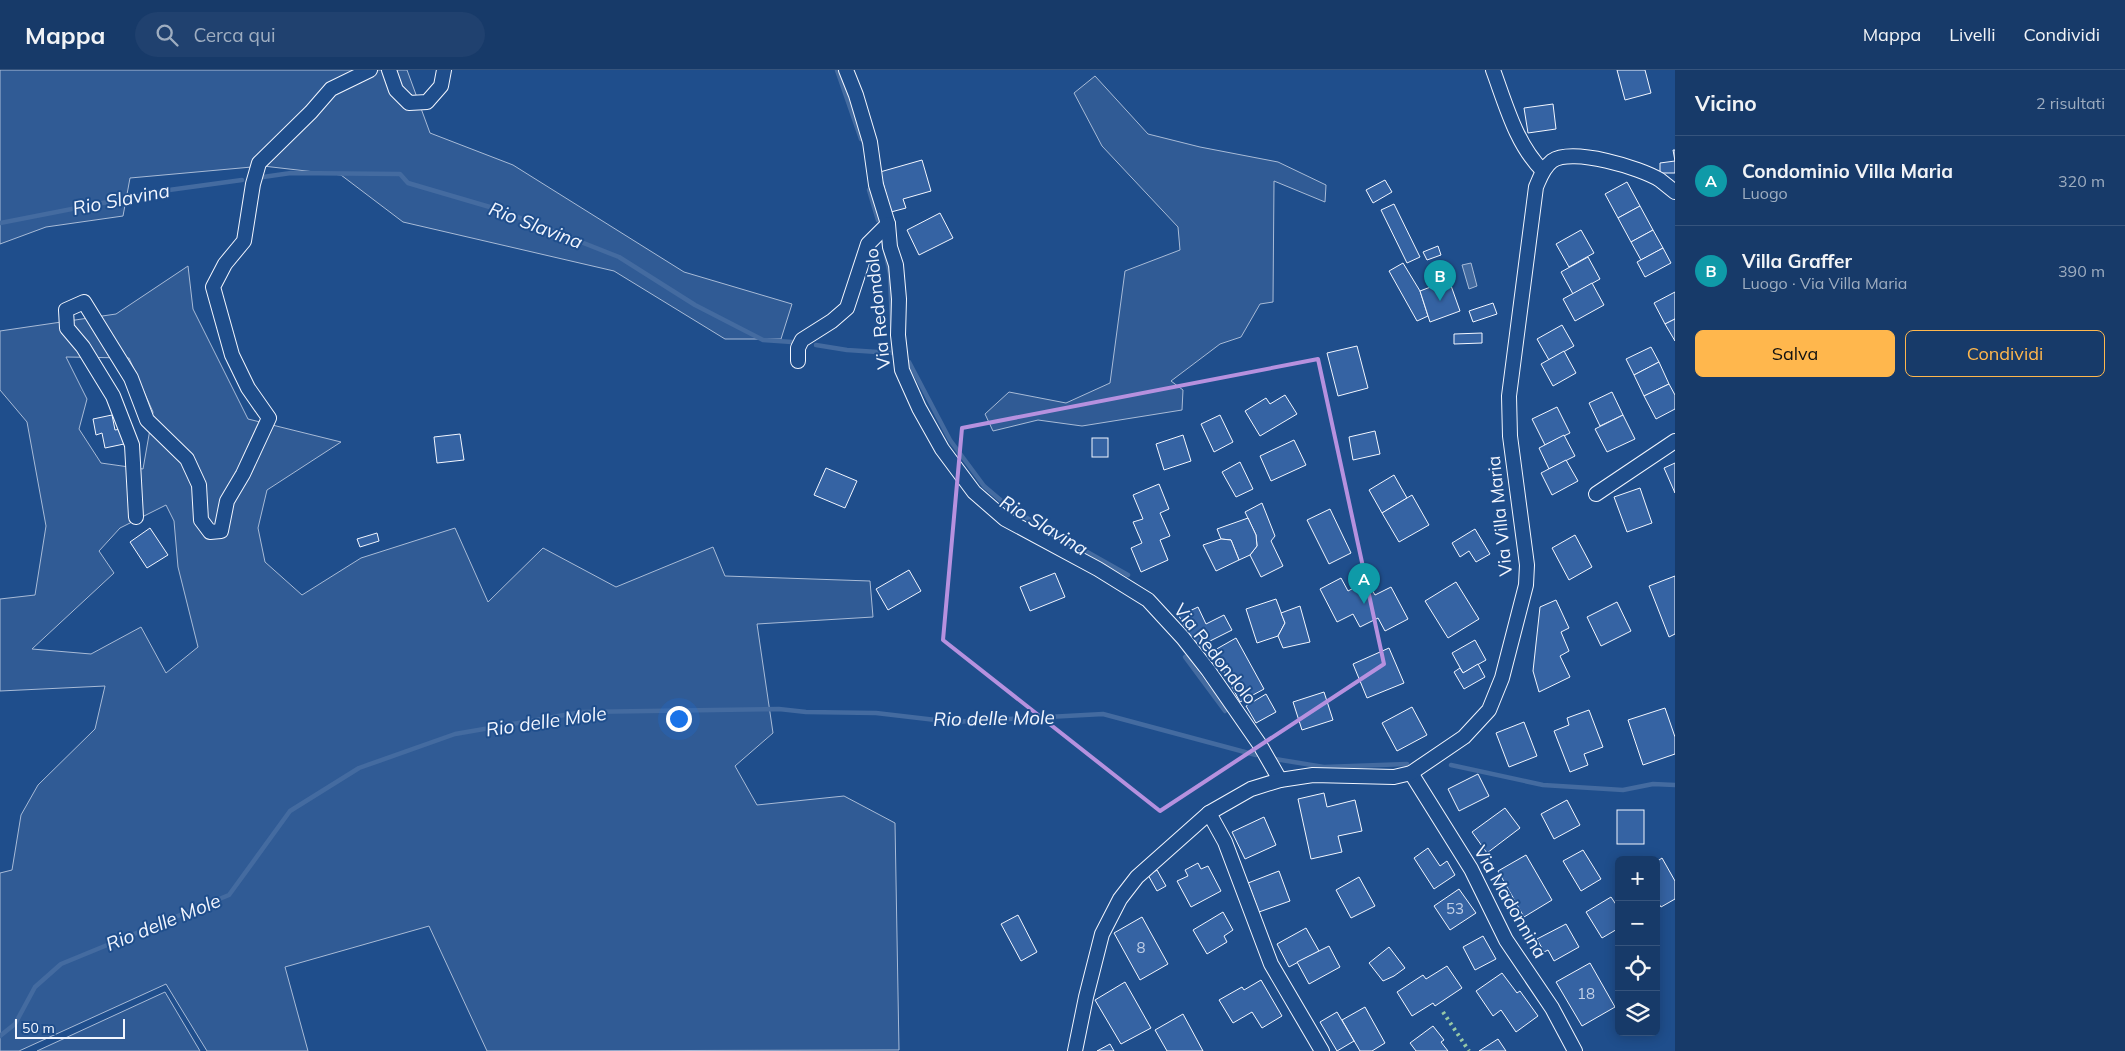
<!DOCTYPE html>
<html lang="it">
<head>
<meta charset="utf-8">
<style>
	body { margin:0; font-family:Mulish,sans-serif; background:#20416f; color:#f1f3f6 }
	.controls { position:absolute; right:15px; bottom:15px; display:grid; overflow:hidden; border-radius:8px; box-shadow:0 2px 12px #0003 }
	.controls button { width:45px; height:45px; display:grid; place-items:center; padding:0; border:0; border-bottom:1px solid #36547d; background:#173a69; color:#f1f3f6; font:25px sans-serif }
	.scale { position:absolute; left:15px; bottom:12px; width:110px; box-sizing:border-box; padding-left:5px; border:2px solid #f2f6ff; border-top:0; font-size:14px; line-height:18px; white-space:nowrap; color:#f2f6ff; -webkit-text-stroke:4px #1f4e8c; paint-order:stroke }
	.you { position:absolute; left:678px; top:648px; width:18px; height:18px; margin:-12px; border:4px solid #fff; border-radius:50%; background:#1a73e8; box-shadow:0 0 0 8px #1a73e833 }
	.badge { display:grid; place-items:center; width:32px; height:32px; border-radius:50%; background:#ffb74d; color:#fff; font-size:16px; font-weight:700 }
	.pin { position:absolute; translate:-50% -41px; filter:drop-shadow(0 1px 2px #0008) }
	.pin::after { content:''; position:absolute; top:26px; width:18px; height:15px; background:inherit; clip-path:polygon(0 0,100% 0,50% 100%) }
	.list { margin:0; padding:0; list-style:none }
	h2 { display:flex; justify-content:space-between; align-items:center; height:65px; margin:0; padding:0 20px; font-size:21px }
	h2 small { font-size:16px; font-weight:400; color:#9eadc0 }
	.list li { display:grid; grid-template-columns:32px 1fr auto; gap:15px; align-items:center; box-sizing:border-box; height:90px; padding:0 20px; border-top:1px solid #36547d }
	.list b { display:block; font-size:19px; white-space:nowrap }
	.list p { margin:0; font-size:16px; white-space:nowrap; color:#9eadc0 }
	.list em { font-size:16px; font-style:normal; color:#9eadc0 }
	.actions { display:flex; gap:10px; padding:15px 20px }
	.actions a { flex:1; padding:11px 0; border:1px solid #ffb74d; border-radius:8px; text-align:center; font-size:18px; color:#ffb74d }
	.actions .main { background:#ffb74d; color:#111 }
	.icon { flex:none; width:28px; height:28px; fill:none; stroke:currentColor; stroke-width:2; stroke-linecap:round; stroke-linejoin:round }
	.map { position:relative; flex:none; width:1675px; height:981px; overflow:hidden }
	header { display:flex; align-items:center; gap:30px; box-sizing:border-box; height:70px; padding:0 25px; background:#173a69; border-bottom:1px solid #36547d }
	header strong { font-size:24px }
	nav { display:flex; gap:28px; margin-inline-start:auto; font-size:18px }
	.search { width:350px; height:45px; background:#20416f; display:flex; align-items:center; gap:12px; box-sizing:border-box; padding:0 18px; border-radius:28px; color:#9eadc0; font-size:19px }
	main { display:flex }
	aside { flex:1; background:#173a69 }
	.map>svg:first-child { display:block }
	.green { fill:#305b95; stroke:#a8bbd7; fill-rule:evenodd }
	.water { fill:#446ba0; stroke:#a8bbd7 }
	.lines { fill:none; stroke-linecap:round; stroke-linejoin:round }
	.stream { stroke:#446ba0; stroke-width:4.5 }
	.building { fill:#3563a3; stroke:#f2f6ff }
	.street-casing { stroke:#f2f6ff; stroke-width:16 }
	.street { stroke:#1f4e8c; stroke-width:14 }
	.hedge { stroke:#97c8a6; stroke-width:4; stroke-dasharray:2.5 4; stroke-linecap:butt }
	.marked { fill:none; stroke:#b691df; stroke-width:4; stroke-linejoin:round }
	.labels { text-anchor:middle; stroke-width:4; stroke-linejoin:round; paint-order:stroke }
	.number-label { font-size:15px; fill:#c3d1e8 }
	.street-label { font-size:18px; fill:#f2f6ff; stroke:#1f4e8c }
	.water-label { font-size:19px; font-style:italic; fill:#f2f6ff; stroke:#1f4e8c }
</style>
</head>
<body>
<header>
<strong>Mappa</strong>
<div class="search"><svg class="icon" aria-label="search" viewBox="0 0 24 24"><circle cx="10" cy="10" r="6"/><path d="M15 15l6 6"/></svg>Cerca qui</div>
<nav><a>Mappa</a><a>Livelli</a><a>Condividi</a></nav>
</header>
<main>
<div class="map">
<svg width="1675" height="981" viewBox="0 0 1675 981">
	<rect width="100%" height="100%" fill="#1f4e8c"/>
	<g class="green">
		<polygon points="0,0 407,0 430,63 513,95 684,202 792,234 781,269 725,269 614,201 403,152 341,105 263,96 130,108 123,146 46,157 0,174"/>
		<polygon points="1095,6 1148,64 1200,77 1278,92 1326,115 1325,132 1274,111 1273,232 1260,234 1241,267 1220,274 1171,311 1183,320 1182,340 1082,356 1038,350 993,361 985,344 1009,322 1066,333 1110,313 1125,201 1180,180 1178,157 1102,76 1074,23"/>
		<path d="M188,196l5,43 55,110 93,23 -74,48 -9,38 7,34 37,33 59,-37 94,-30 33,74 55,-54 73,39 97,-40 12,29 145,5 3,36 -116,7 16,109 -38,33 22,39 87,-9 51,27 4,227 -412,1 -58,-125 -144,41 23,84h-101l-41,-67 -147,67h-19v-178l12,-3 9,-55 17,-30 57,-56 10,-43 -105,5v-92l35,-4 11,-69 -19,-104 -27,-32v-59l116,-17zM66,287l63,1 24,54 -10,57 -42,-6 -22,-34 8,-30zM166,435l8,16 4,46 20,80 -32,26 -25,-46 -50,27 -59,-5 82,-76 -15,-22 21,-23z"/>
		<polygon points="165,922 200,981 37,981"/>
	</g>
	<polygon class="water" points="1471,193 1477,216 1469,219 1462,195"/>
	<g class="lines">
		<g class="stream">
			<polyline points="837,0 861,69"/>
			<polyline points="263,107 291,103 400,104 408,113 500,140 619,187 695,235 763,270 792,272"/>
			<polyline points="869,120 878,150"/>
			<polyline points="0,153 169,120 242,110"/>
			<polyline points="882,167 890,204 892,257"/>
			<polyline points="816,275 847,280 893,283 893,277"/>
			<polyline points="909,292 950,370 984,416 1011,439 1128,505"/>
			<polyline points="1185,587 1225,641"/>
			<polyline points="1275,689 1324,697 1407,694"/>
			<polyline points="1451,695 1543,715 1623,720 1653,714 1675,715"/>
			<polyline points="0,966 15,954 35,917 61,894 229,825 290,741 359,698 455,664 582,642 779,639 806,642 876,643 953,652 1103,644 1256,685"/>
		</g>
	</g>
	<g class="building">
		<polygon points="1617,0 1645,0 1651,23 1625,30"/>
		<polygon points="1553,34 1556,59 1528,63 1524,38"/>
		<polygon points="1673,80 1675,80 1675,103 1660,103 1660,93 1675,91"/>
		<polygon points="922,90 931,121 903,129 906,138 891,142 880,102"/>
		<polygon points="1385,110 1392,122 1373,133 1366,120"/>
		<polygon points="1627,112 1640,136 1618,148 1605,124"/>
		<polygon points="1394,134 1420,187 1407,193 1381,140"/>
		<polygon points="1640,136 1653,160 1631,172 1618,148"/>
		<polygon points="940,143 953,168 919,185 907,160"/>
		<polygon points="1581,160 1594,183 1569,197 1556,174"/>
		<polygon points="1653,160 1663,178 1641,190 1631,172"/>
		<polygon points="1438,176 1441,185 1427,190 1423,182"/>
		<polygon points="1663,178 1671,193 1645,207 1637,192"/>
		<polygon points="1588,187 1600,209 1573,224 1561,202"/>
		<polygon points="1403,193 1420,221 1428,246 1417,251 1389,201"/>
		<polygon points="1449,210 1460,241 1430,252 1420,221"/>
		<polygon points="1592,213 1604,235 1575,251 1563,229"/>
		<polygon points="1675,222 1675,249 1665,254 1654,233"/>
		<polygon points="1493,233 1497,244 1473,252 1469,241"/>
		<polygon points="1675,249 1675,271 1665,254"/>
		<polygon points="1562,255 1574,276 1549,290 1537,269"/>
		<polygon points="1482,263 1482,273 1454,274 1454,264"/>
		<polygon points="1357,276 1368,318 1338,326 1327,283"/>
		<polygon points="1651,277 1659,292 1634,305 1626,289"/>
		<polygon points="1564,281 1576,303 1553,316 1541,294"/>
		<polygon points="1659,292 1669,314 1644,326 1634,305"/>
		<polygon points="1669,314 1675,325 1675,339 1656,349 1644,326"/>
		<polygon points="1612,322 1623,345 1600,356 1589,333"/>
		<polygon points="1285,325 1297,344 1260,366 1245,341 1266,328 1270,334"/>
		<polygon points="1557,337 1570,363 1545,375 1532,349"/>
		<polygon points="112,345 115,360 121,359 124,374 105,378 102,363 96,365 93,349"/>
		<polygon points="1220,345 1233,372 1214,382 1201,354"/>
		<polygon points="1623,345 1635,369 1607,382 1595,359"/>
		<polygon points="1375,361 1380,384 1353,390 1349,367"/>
		<polygon points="460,364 464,390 437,393 434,367"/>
		<polygon points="1183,365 1191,391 1164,400 1156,374"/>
		<polygon points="1564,365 1575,386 1549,399 1539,378"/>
		<rect x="1092" y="368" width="16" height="19"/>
		<polygon points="1294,370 1306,395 1271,411 1260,386"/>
		<polygon points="1566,390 1578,411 1552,425 1541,403"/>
		<polygon points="1240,392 1253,419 1236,427 1222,402"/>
		<polygon points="1675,393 1675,423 1664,398"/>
		<polygon points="826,398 857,411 845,438 814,425"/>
		<polygon points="1394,405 1407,428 1382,443 1369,420"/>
		<polygon points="1159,414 1169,439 1160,443 1170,466 1160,470 1168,490 1141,502 1131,478 1142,473 1133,452 1143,449 1133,425"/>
		<polygon points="1640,418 1652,453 1627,462 1614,427"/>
		<polygon points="1412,425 1429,455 1399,472 1382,443"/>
		<polygon points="1262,433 1275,466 1271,471 1283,496 1261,507 1250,485 1257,476 1256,465 1245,442"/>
		<polygon points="1330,439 1351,483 1329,494 1307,450"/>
		<polygon points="1248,448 1256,465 1257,476 1250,485 1239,490 1231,470 1221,469 1217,459"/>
		<polygon points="150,458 168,485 147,498 130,472"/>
		<polygon points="1475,459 1490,484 1476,492 1469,481 1460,487 1452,473"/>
		<polygon points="377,463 379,471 360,477 357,469"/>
		<polygon points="1575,465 1592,497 1569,510 1552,478"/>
		<polygon points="1221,469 1231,470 1239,490 1216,501 1203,475"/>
		<polygon points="909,500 921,521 888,540 876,519"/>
		<polygon points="1055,503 1065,527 1030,541 1020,517"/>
		<polygon points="1675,506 1675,564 1669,567 1649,516"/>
		<polygon points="1341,508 1348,521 1367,511 1375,525 1391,517 1408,549 1385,561 1378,548 1360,557 1353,544 1337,552 1320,519"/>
		<polygon points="1456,512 1479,549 1448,568 1425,531"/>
		<polygon points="1276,529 1285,553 1278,566 1257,573 1246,539"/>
		<polygon points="1556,530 1569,558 1561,562 1569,581 1560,586 1570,607 1539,622 1533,601 1540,537"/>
		<polygon points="1617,532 1631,561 1601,576 1587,547"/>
		<polygon points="1300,536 1310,572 1283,578 1278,566 1285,553 1281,543"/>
		<polygon points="1198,537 1206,554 1224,545 1232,560 1196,578 1179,546"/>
		<polygon points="1236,568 1264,619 1240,632 1213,581"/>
		<polygon points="1475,570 1486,590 1463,603 1452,583"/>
		<polygon points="1389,578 1404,613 1367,628 1353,594"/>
		<polygon points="1478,594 1485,607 1464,619 1454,602 1460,598 1463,603"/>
		<polygon points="1324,622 1333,650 1302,660 1293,632"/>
		<polygon points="1266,624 1276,642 1256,653 1246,636"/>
		<polygon points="1412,637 1427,665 1397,681 1382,653"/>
		<polygon points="1665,638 1675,667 1675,684 1643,695 1628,650"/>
		<polygon points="1589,640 1603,677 1584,684 1588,695 1570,702 1554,661 1569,655 1567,648"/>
		<polygon points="1524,652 1537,686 1509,697 1496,663"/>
		<polygon points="1478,704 1489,726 1459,741 1448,719"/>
		<polygon points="1324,723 1327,737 1355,730 1362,761 1338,766 1342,782 1311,789 1298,729"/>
		<polygon points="1567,730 1580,755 1554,769 1541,744"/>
		<polygon points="1505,738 1520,758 1487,783 1472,762"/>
		<rect x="1617" y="740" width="27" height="34"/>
		<polygon points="1264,747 1276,775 1245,789 1232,762"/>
		<polygon points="1428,778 1440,796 1447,791 1455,805 1434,819 1414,788"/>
		<polygon points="1583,780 1601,809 1581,821 1563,791"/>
		<polygon points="1526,785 1552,830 1524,847 1498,801"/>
		<polygon points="1662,788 1675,811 1675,829 1661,837 1656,829 1656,792"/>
		<polygon points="1198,793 1201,799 1208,796 1221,821 1191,837 1177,811 1188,806 1185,800"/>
		<polygon points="1157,800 1166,816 1157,821 1148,805"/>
		<polygon points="1279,801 1290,831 1259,842 1248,813"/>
		<polygon points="1359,807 1375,836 1351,848 1336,820"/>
		<polygon points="1459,819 1476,843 1450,860 1434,836"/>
		<polygon points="1611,827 1619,839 1619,858 1602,868 1586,842"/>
		<polygon points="1223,842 1233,860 1224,866 1227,872 1207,884 1193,860"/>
		<polygon points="1018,845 1037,882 1021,891 1001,854"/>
		<polygon points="1142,847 1168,894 1140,910 1114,863"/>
		<polygon points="1566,854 1579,877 1554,891 1548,880 1544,882 1537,869"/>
		<polygon points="1306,858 1319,881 1289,897 1277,874"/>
		<polygon points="1483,866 1496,889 1475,900 1463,877"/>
		<polygon points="1329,876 1340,897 1309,914 1297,892"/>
		<polygon points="1389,877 1405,898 1394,906 1383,911 1369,893"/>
		<polygon points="1590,893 1615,937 1582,956 1556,912"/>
		<polygon points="1447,896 1462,918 1435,936 1433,933 1412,946 1397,922 1423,905 1426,909"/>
		<polygon points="1502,903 1517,923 1520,921 1538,946 1516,962 1501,940 1493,946 1476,921"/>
		<polygon points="1261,910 1282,946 1262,958 1252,942 1233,953 1219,930 1242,917 1244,920"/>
		<polygon points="1125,912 1151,958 1121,974 1095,930"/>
		<polygon points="1365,937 1385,973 1372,981 1360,981 1342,950"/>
		<polygon points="1337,942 1354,971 1337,981 1320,952"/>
		<polygon points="1183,944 1203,981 1167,981 1155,960"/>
		<polygon points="1433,956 1444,970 1441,972 1448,981 1416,981 1410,973"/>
		<polygon points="1498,969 1506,981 1479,981"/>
		<polygon points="1110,974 1114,981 1097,981"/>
	</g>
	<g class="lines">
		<defs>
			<g id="street">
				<polyline points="389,0 396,20 409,33 427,32 441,16 444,0"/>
				<polyline points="846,0 856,25 870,72 876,115 888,154 890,177 896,195 899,229 898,265 902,300 919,338 942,379 974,422 1005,449 1098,499 1148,530 1183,568 1208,600 1260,675 1280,710"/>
				<path d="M1493,0c13,35 23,74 50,101"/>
				<polyline points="798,291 798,278 802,270 832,251 847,238 868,174 888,154"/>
				<polyline points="1596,424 1675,371"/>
				<polyline points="136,447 132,375 113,326 83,277 67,258 66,240 84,232 131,308 147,350 187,389 199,415 201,450 210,462 221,461 227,431 243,404 269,348 248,318 232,285 213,217 225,194 244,171 253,114 259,93 311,42 331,19 370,0"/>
				<polyline points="1411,703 1471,799 1506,870 1552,938 1575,981"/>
				<polyline points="1209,743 1225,772 1271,894 1322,981"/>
				<path d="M1075,981l11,-54 16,-63 18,-35 17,-22 72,-64 42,-24 29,-9 33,-5 81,2 17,-4 53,-36 25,-27 13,-32 24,-93 1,-20 -17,-129 -1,-40 27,-209c4,-9 7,-19 16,-26 20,-14 89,7 108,19 5,4 10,8 15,12"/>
			</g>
		</defs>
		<use href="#street" class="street-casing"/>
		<use href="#street" class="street"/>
		<polyline class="hedge" points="1443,942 1469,981"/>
	</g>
	<path class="marked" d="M1318,289l66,305 -224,147 -217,-171 19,-212z"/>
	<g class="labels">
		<g class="number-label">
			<text x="1455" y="844">53</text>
			<text x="1141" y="883">8</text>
			<text x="1586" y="929">18</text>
		</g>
		<g class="street-label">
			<text transform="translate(878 239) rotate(-96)" y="6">Via Redondolo</text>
			<text transform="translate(1500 446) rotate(-96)" y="6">Via Villa Maria</text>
			<text transform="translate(1215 584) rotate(52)" y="6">Via Redondolo</text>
			<text transform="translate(1510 832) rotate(60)" y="6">Via Madonnina</text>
		</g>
		<g class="water-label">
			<text transform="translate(121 129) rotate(-11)" y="7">Rio Slavina</text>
			<text transform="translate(536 155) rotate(21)" y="7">Rio Slavina</text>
			<text transform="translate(1044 455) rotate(31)" y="7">Rio Slavina</text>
			<text transform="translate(994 648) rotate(-1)" y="7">Rio delle Mole</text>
			<text transform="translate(546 651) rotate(-8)" y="7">Rio delle Mole</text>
			<text transform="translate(163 852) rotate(-22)" y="7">Rio delle Mole</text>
		</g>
	</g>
</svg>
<div class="controls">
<button>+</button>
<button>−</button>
<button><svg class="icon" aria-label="locate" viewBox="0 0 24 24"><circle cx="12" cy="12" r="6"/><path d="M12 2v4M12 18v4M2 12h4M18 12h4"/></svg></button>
<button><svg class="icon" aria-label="layers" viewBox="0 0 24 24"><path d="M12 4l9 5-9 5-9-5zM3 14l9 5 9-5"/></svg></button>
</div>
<div class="scale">50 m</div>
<div class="you"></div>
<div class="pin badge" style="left:1364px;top:534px;background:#0f9aa8">A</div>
<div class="pin badge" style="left:1440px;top:231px;background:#0f9aa8">B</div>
</div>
<aside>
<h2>Vicino<small>2 risultati</small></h2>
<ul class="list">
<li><span class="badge" style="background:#0f9aa8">A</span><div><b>Condominio Villa Maria</b><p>Luogo</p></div><em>320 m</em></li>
<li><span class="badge" style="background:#0f9aa8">B</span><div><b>Villa Graffer</b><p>Luogo · Via Villa Maria</p></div><em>390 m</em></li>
</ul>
<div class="actions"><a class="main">Salva</a><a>Condividi</a></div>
</aside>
</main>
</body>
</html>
